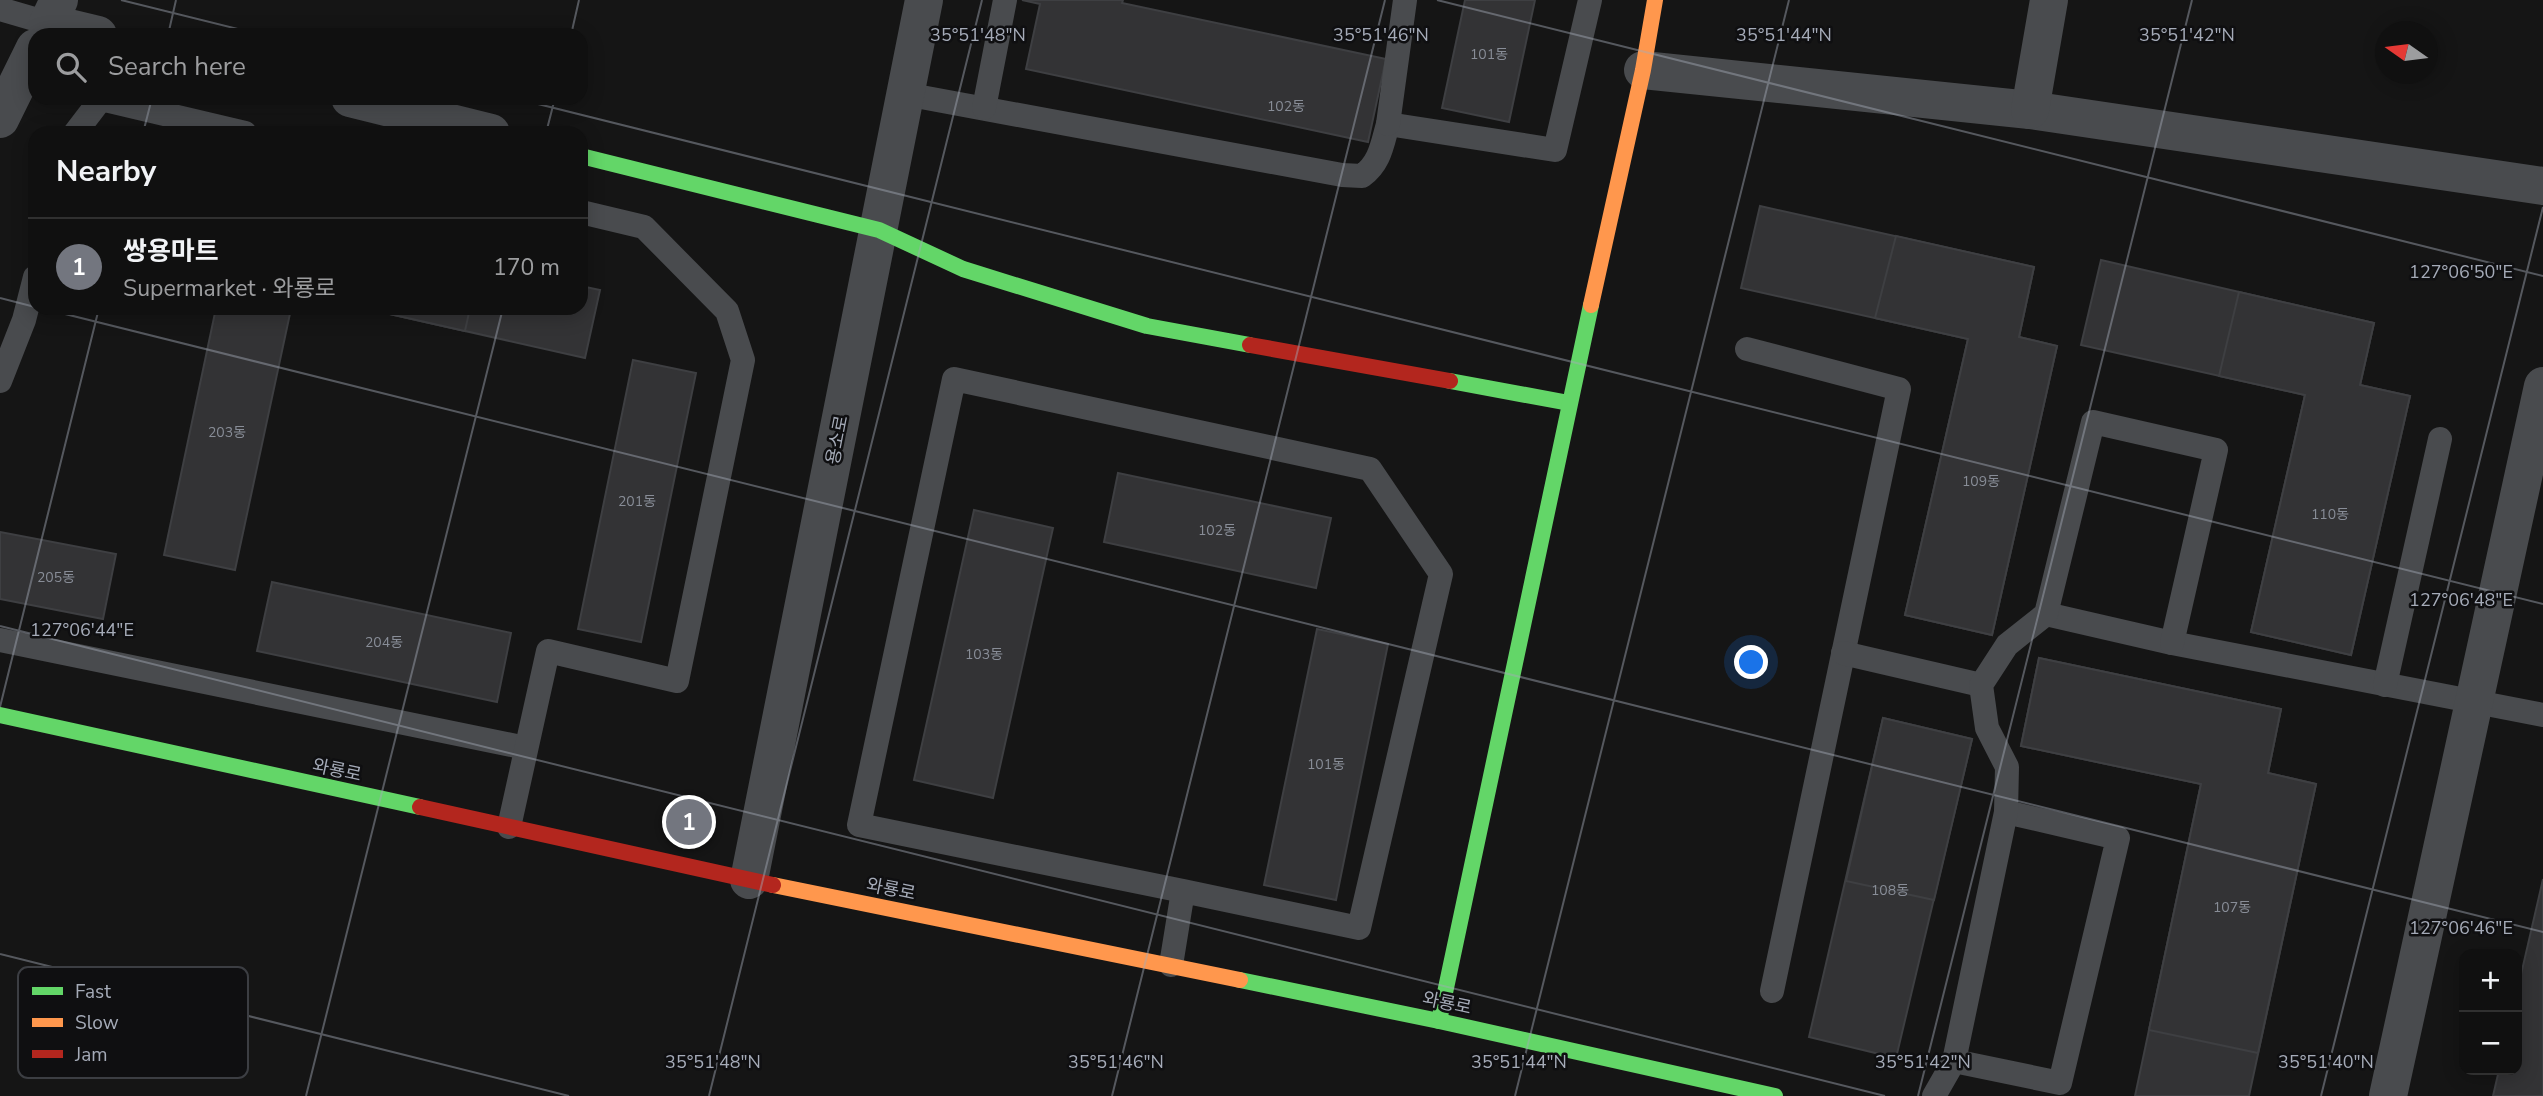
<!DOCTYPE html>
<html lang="en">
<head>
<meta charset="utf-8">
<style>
	body { margin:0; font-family:"Nunito Sans","Noto Sans KR",sans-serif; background:#191919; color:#f1f3f6 }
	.controls { position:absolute; right:21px; bottom:21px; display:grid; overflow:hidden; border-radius:14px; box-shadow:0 4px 18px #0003 }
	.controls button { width:63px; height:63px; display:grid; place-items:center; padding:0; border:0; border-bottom:2px solid #303030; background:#101010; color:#f1f3f6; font:35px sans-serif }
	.compass { position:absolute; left:2375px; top:21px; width:63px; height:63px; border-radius:50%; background:#101010; box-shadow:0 4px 18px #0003; rotate:284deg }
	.you { position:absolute; left:1752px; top:663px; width:24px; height:24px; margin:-18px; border:5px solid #fff; border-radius:50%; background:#1a73e8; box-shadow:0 0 0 10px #1a73e833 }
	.badge { display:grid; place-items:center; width:46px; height:46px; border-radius:50%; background:#73767f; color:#fff; font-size:23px; font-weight:700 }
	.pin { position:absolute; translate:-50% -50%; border:4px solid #fff; box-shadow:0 2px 7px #0006 }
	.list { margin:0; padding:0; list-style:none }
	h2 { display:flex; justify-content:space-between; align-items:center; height:91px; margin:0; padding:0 28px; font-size:30px }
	h2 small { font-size:23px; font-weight:400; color:#9c9d9f }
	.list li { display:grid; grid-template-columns:46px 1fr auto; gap:21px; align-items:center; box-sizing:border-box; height:98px; padding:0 28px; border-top:2px solid #303030 }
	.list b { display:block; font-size:26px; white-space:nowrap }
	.list p { margin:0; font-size:23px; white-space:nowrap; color:#9c9d9f }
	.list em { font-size:23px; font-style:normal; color:#9c9d9f }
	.icon { flex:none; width:38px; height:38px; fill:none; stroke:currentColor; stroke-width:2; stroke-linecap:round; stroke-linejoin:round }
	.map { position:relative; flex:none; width:2543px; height:1096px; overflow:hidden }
	.search { position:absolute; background:#101010; box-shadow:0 4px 18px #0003; left:28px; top:28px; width:560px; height:77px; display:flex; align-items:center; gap:18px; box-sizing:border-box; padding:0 24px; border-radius:21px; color:#9c9d9f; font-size:26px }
	.panel { position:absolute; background:#101010; box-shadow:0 4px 18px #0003; left:28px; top:126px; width:560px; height:189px; border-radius:21px }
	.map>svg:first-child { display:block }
	.building { fill:#333335; stroke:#3e3f42; stroke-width:2 }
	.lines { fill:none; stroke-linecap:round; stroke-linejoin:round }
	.lane { stroke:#494b4e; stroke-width:24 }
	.street { stroke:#494b4e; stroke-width:38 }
	.fast { stroke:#63d668; stroke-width:16 }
	.slow { stroke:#ff974d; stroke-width:16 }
	.jam { stroke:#b3261e; stroke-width:16 }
	.ticks { fill:none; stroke:#a5abb8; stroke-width:2; stroke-opacity:0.45 }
	.labels { text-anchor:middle; stroke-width:5; stroke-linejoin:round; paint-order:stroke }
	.number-label { font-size:14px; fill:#888d97 }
	.street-label { font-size:18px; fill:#a5abb8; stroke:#0f0f11 }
	.key { fill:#0f0f11; stroke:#3c3e43; stroke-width:2 }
	.key-label { font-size:19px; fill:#a5abb8 }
	.ticks-label { font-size:18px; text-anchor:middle; fill:#a5abb8; stroke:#0f0f11; stroke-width:5; stroke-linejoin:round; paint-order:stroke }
</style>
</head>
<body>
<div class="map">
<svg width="2543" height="1096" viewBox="0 0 2543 1096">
	<rect width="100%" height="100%" fill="#151515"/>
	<g class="building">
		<polygon points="1123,0 1122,3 1386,59 1368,142 1026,69 1040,4 1022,0"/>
		<polygon points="1465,0 1535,0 1509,122 1442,108"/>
		<polygon points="1760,206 2034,267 2019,337 2057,346 1992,635 1905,615 1968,339 1741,288"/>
		<polygon points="1896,236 2034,267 2019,337 2057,346 1992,635 1905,615 1968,339 1875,318"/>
		<polygon points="2101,260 2374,323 2360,385 2410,396 2351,655 2251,632 2305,395 2081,345"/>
		<polygon points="581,286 600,290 585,358 363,308 581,308"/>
		<polygon points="2239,292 2374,323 2360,385 2410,396 2351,655 2251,632 2305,395 2219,376"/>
		<polygon points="216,308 291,309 235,570 164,555"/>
		<polygon points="363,308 470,308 465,331"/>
		<polygon points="633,360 696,373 641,642 578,629"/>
		<polygon points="1118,473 1331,518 1316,588 1104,542"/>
		<polygon points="974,510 1053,528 993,798 914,780"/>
		<polygon points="0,532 116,554 103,619 0,599"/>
		<polygon points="272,582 511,633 497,702 257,651"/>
		<polygon points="1317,629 1388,644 1336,900 1264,885"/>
		<polygon points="2039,658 2281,709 2268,773 2316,784 2249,1096 2135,1096 2201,784 2021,746"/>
		<polygon points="2039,658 2281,709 2268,773 2316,784 2258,1053 2149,1030 2201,784 2021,746"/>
		<polygon points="1883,718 1972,739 1896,1058 1809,1037"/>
		<polygon points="1883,718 1972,739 1934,900 1846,881"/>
		<polygon points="2543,879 2543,1096 2493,1096 2499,1070 2517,1070 2517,992"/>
	</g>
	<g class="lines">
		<g class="lane">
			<polyline points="0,9 48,23"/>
			<path d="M905,94l437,81 20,1c18,-13 20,-31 26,-52l167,26 35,-150"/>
			<polyline points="984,108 1005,0"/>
			<polyline points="1388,124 1405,0"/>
			<polyline points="75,133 101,99 245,133"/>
			<polyline points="1747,349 1899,389 1772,991"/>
			<polyline points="0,381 24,320 35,277"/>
			<polyline points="2046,614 2172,643 2543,715"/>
			<polyline points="0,640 526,748"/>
			<polyline points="1843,653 1981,685"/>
			<polyline points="2385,685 2440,439"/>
			<polyline points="509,827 548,651 677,681 743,360 727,311 644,227 581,212"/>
			<polyline points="1171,965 1183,891 859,825 954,379 1370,469 1441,574 1359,928 1183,891"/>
			<polyline points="1954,1061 2060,1083 2118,838 2006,812"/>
			<polyline points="1934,1096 1954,1061 2006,812 2007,767 1987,728 1981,685 2007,645 2046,614 2093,422 2216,450 2172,643"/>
		</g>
		<g class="street">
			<polyline points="59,0 48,23 98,35"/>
			<polyline points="1643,70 2030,110 2543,186"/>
			<polyline points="350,98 491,133"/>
			<polyline points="2030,110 2049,0"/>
			<polyline points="0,119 35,48"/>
			<polyline points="749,880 924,0"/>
			<polyline points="2388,1096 2543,386"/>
		</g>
		<g class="fast">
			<polyline points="581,156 879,230 963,269 1147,326 1250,345"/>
			<polyline points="1450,381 1569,403"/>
			<polyline points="0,715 420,807"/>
			<polyline points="1240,980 1439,1021 1775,1096"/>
			<polyline points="1439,1021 1591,305"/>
		</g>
		<g class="slow">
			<polyline points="1591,305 1643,70 1655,0"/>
			<polyline points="773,885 1240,980"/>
		</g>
		<g class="jam">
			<polyline points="1250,345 1450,381"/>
			<polyline points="420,807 773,885"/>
		</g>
	</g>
	<path class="ticks" d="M121,0l141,35M1437,0l1106,276M168,35l8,-35M571,35l8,-35M514,98l2029,506M143,133l9,-35M546,133l9,-35M0,298l35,9M41,308l2502,624M0,626l1885,470M0,707l99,-399M0,954l569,142M306,1096l197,-788M709,1096l273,-1096M1112,1096l273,-1096M1515,1096l274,-1096M1918,1096l274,-1096M2321,1096l222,-889"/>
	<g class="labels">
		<g class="number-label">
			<text x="1489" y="59">101동</text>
			<text x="1286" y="111">102동</text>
			<text x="227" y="437">203동</text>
			<text x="1981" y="486">109동</text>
			<text x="637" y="506">201동</text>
			<text x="2330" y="519">110동</text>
			<text x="1217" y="535">102동</text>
			<text x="56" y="582">205동</text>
			<text x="384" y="647">204동</text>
			<text x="984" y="659">103동</text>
			<text x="1326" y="769">101동</text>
			<text x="1890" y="895">108동</text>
			<text x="2232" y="912">107동</text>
		</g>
		<g class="street-label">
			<text transform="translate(837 440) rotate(-79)" y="6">용소로</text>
			<text transform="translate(337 770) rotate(12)" y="6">와룡로</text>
			<text transform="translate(891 889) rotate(11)" y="6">와룡로</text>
			<text transform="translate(1447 1003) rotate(12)" y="6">와룡로</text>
		</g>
	</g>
	<rect x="18" y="967" width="230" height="111" rx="10" class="key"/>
	<rect x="32" y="987" width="31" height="8" fill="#63d668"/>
	<rect x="32" y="1018" width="31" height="9" fill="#ff974d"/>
	<rect x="32" y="1050" width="31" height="8" fill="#b3261e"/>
	<g class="key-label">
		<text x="75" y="998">Fast</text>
		<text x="75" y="1029">Slow</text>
		<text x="75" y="1061">Jam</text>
	</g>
	<g class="ticks-label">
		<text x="978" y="41">35°51'48"N</text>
		<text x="1381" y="41">35°51'46"N</text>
		<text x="1784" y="41">35°51'44"N</text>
		<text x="2187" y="41">35°51'42"N</text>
		<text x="2461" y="278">127°06'50"E</text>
		<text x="2461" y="606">127°06'48"E</text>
		<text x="82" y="636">127°06'44"E</text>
		<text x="2461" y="934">127°06'46"E</text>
		<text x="713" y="1068">35°51'48"N</text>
		<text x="1116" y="1068">35°51'46"N</text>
		<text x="1519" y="1068">35°51'44"N</text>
		<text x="1923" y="1068">35°51'42"N</text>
		<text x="2326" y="1068">35°51'40"N</text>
	</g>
</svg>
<div class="controls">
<button>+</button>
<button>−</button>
</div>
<svg class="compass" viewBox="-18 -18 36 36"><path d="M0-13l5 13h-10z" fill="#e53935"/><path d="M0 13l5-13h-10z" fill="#9c9d9f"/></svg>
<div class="you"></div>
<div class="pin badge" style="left:689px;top:822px">1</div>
<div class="search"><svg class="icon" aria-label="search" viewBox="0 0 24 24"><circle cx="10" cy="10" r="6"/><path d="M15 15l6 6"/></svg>Search here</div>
<section class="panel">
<h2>Nearby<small></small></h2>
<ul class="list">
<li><span class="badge">1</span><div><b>쌍용마트</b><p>Supermarket · 와룡로</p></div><em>170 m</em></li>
</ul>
</section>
</div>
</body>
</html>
